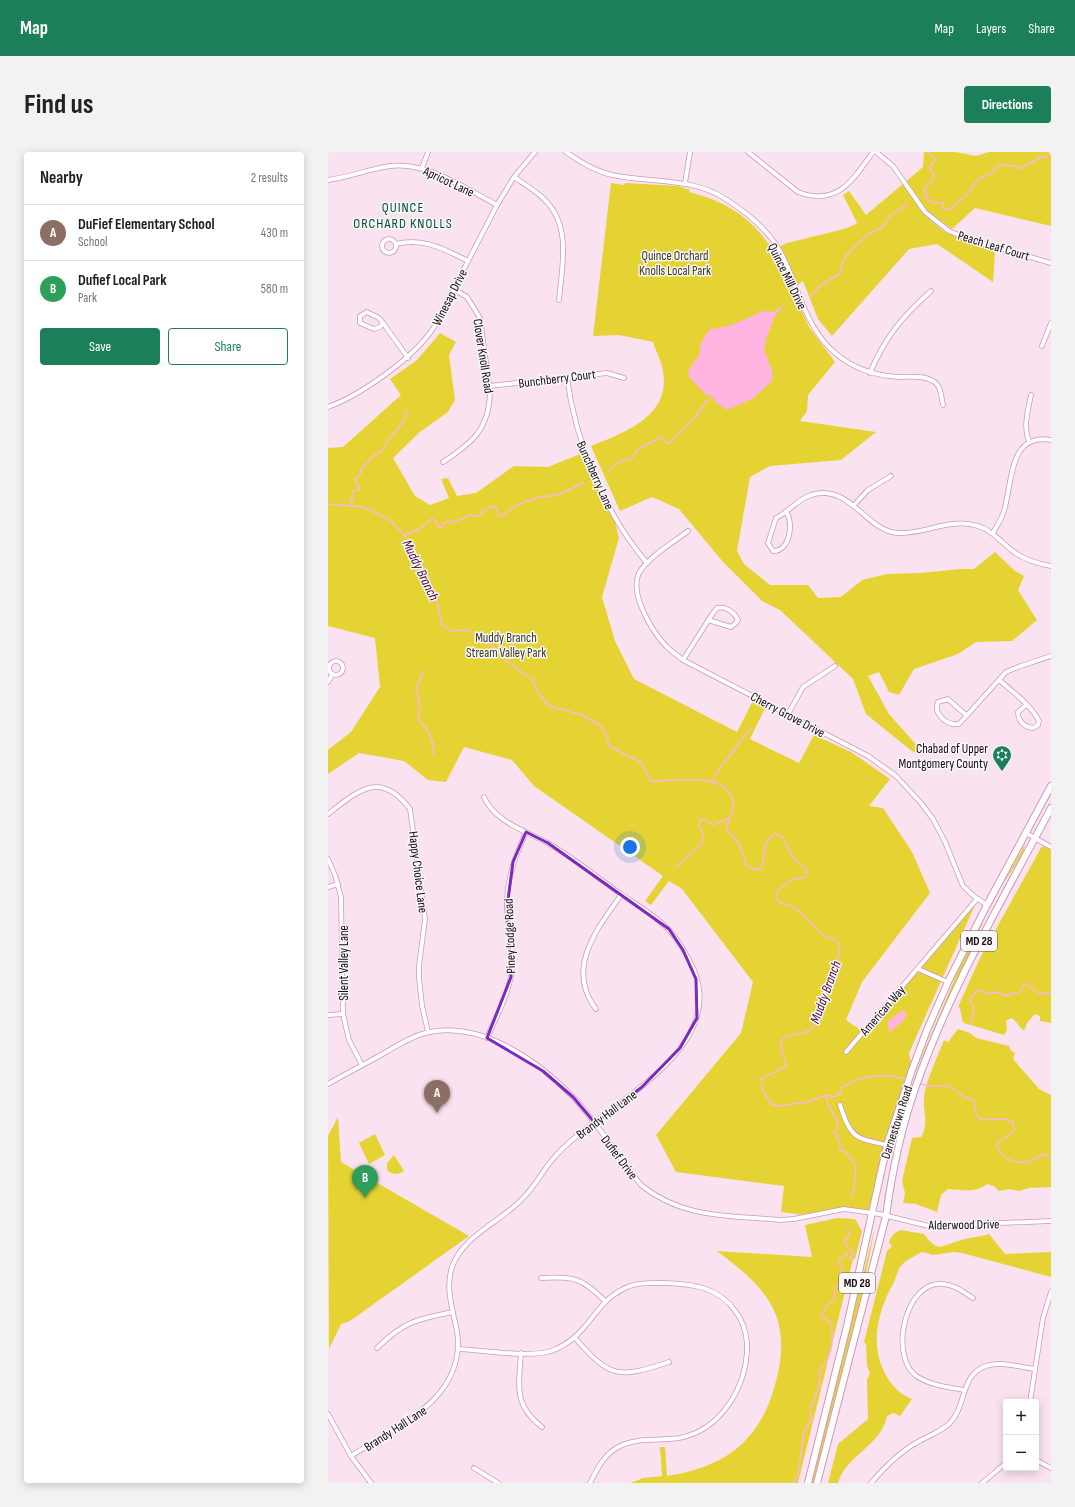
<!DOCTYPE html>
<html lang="en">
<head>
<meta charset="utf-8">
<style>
	body { margin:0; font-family:"Sofia Sans Condensed",sans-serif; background:#f2f2f2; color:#222 }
	.controls { position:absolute; right:12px; bottom:12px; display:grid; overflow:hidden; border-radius:4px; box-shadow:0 2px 10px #0003 }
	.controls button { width:36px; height:36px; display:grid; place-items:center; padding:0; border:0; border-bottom:1px solid #e0e0e0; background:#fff; color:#222; font:20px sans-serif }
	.you { position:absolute; left:302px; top:695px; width:14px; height:14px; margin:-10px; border:3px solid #fff; border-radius:50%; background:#1a73e8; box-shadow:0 0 0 6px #1a73e833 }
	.badge { display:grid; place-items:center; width:26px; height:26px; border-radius:50%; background:#1b805a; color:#fff; font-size:13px; font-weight:700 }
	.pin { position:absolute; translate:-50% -33px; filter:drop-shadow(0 1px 2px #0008) }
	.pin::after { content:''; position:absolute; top:21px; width:14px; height:12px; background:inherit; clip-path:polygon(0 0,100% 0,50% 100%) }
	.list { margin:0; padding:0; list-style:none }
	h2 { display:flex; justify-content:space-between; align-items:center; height:52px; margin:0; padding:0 16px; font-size:17px }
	h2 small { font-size:13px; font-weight:400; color:#767676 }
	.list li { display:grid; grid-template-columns:26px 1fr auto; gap:12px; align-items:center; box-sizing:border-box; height:56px; padding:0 16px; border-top:1px solid #e0e0e0 }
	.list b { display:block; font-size:15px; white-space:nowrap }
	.list p { margin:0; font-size:13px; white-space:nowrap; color:#767676 }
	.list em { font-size:13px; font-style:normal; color:#767676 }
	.actions { display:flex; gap:8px; padding:12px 16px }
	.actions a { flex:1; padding:9px 0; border:1px solid #1b805a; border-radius:4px; text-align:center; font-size:14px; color:#1b805a }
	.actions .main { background:#1b805a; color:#fff }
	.map { position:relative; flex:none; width:723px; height:1331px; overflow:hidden; border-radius:4px }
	header { display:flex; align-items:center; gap:24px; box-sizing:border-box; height:56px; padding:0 20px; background:#1b805a; color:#fff }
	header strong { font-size:19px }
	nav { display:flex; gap:22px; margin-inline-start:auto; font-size:14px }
	.intro { display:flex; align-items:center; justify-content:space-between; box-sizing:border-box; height:96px; padding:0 24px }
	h1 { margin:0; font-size:28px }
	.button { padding:10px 18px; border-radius:4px; background:#1b805a; color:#fff; font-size:14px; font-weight:700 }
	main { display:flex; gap:24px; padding:0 24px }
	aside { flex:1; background:#fff; border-radius:4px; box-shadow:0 2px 10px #0003 }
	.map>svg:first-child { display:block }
	.green { fill:#e5d333 }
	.water { fill:#fdb4e1 }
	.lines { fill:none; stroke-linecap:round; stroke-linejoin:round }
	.stream { stroke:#fdb4e1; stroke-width:1.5 }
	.street-casing { stroke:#cf96b8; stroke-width:5.5 }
	.primary-casing { stroke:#cf96b8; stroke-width:8 }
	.street { stroke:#fff; stroke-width:4 }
	.primary { stroke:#fff; stroke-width:6 }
	.marked { fill:none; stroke:#7b2cbf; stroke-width:3; stroke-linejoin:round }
	.labels { text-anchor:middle; stroke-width:3; stroke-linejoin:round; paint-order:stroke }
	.shield { fill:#f7f8f7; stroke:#5c4f58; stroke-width:1 }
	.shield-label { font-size:12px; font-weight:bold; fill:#1a0714 }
	.street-label { font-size:13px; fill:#1a0714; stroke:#f7f8f7 }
	.park-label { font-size:13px; fill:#3a371f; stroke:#f7f8f7 }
	.poi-label { font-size:13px; fill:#1a0714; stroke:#f7f8f7; text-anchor:end }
	.neighbourhood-label { font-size:14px; letter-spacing:1px; fill:#034e34; stroke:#f7f8f7 }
	.water-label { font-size:14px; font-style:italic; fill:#4c0139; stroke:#f7f8f7 }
</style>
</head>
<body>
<header>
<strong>Map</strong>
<nav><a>Map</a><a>Layers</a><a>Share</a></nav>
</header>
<div class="intro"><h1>Find us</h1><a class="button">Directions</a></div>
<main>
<aside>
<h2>Nearby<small>2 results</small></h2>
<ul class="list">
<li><span class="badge" style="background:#8d6e63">A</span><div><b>DuFief Elementary School</b><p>School</p></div><em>430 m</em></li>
<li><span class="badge" style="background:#2e9e5b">B</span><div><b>Dufief Local Park</b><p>Park</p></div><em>580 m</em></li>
</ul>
<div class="actions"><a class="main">Save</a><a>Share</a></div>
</aside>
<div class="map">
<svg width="723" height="1331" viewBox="0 0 723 1331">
	<rect width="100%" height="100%" fill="#fbe2f0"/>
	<g class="green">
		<path d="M596,0h31l21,4 13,-4h62v74l-76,-18 -23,21 -15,-11 -7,2 15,12 50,20 -2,30 -56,-38 -28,5 -77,87 -14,-17 -15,-38 -11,8 17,38 26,35 -27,33 -1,16 -7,10 76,11 -35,28 -71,6 -20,11 -13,74 7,13 26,21h38l10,13 23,-1 21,-17 25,-6 33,-1 40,-4h14l21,-17 20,19 9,5 -6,14 19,30 -25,21 -36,1 -18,12 -44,15 -15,26 -10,-3 -10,-20 -11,4 21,38 31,35 -7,3 -47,-38 -13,-35 -73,-69 -18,-9 -39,-39 -44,-53 -27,-12 -32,14 -29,-65c33,-13 80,-30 72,-74 -1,-10 -7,-20 -10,-30l-34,-7 -26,1 18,-153 13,2 1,-2 53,3 12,4 -1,2c37,9 65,27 83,58l15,-7 57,-14 12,-5 1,-1 -14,-28 6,-4 17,24 57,-48z"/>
		<polygon points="112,181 128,190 121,203 127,248 120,260 92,280 65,306 87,344 102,353 121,346 113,327 120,326 129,344 148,341 186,314 220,315 257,300 284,357 291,386 274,445 287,489 306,527 409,580 427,545 439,552 422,587 471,611 486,583 523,600 562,627 541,654 555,656 584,700 602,741 534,830 518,868 537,881 647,753 581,901 584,918 559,993 544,1062 507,1058 484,1064 453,1060 456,1034 348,1020 328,983 413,881 425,830 354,737 341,729 323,753 317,749 335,724 206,634 184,608 136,595 118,630 100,628 76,609 31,601 0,622 0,598 23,580 52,535 47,486 0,474 0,296 15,295 73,243 62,227 89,208"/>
		<polygon points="697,692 695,702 675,732"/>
		<path d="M714,694l9,4v173l-11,-2v-5l-5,-2 -8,9 -3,8c-5,-4 -7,-10 -13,-13l-5,3 1,9 -3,5 -40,-12 -2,-3 -2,-12 -2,-1 22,-49z"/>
		<polygon points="657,765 601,898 568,1005 555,1052 569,984 595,902 630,819"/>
		<path d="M630,877l12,4 6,5 33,8 2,5 4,2 -2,6 26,30 12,6v92l-22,1 -10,3 -10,-2 -10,2 -5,-5 -7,-2c-10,9 -26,6 -39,5l-7,6 -4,17 -21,-8 -13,-1 2,-10 -3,-12 10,-43 9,-1c8,-12 2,-25 3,-39 0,-12 15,-45 20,-58l4,2z"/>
		<polygon points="10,965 13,1010 141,1084 22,1169 13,1172 1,1197 0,984"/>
		<polygon points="47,982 57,1003 41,1012 31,991"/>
		<path d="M66,1003l10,16c-6,4 -11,4 -17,-1v-7z"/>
		<path d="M509,1066l18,1 7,12 -7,28h-2l-55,224h-167l12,-5 19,-2 -2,-29h5l2,29c61,-9 96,-38 110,-99 5,-18 6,-41 0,-59 -10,-30 -37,-49 -60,-67l95,6 -7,-32z"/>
		<polygon points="547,1075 533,1146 485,1331 483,1331"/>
		<path d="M573,1078l23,4c13,18 16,13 34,7 9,-3 21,-4 31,-7l16,20 46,-2v25l-89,-24 -8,-1 -21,3 -11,-3c-7,4 -17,8 -22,15 -3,5 -4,12 -7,17 -16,29 -24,63 -6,93 6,10 14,18 25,22l-12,17 -7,-3 -6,3c-5,29 -41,39 -49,67h-10l10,-39 30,-25 -1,-39 3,-7 -3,-7 -1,-22 -2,-2 23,-91 5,-5 -3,-3c2,-7 5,-11 12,-13z"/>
	</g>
	<g class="water">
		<polygon points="457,152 446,165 438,188 436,197 444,219 444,229 426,246 399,258 387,250 386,247 382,243 378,243 361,225 360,219 371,203 373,191 381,178 404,173 435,159 445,160"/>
		<polygon points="575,858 578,861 577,867 561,881 560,869"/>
	</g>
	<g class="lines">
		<g class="stream">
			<polyline points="596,44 605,51 615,51 615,57 622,57 641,41 645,33 652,26 663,22 670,13 687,14 691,17 714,5 723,3"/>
			<polyline points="600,46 596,36 604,29 606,21 601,16 608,7 600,0"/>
			<polyline points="483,144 492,134 511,122 517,105 528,93 542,81 555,75 562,64 579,52"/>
			<polyline points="280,319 289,311 304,306 310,297 333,285 340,292 342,291 368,264 382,245"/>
			<path d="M0,352l35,3 27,13 7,7 7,8 32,61 6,29 9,6 17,-1 25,17 15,15 24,17 7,15 10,12 33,9 19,11 6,10 2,10 33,17 8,18c6,2 15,-1 22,-1 19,-1 61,-4 61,25 0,8 -5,15 -7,23l14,17 6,20 6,4h9c6,-13 -1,-28 15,-35l6,2 12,23 13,10 -2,8 -15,3c-5,9 -21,8 -10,23 20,1 28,21 42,31 4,3 10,4 14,6l4,7 -1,7 -23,71c-11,13 -32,7 -36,18l6,23 -25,13 2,12 8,13 7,2 30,-4 18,-7 7,2 7,-3 1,-6c20,-13 43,-15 65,-9"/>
			<polyline points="23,354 25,339 31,338 31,334 28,331 27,327 33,322 32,319 45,304 54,299 59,289 74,272 79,259"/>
			<polyline points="76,383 93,376 103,367 107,368 110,375 113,376 116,371 132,368 142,363 152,364 156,358 167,354 171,364 174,364 189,353 211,345 230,343 255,331"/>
			<polyline points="95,519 88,538 92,554 90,562 92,570 98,575 105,591 105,603"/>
			<path d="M385,630c4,-15 13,-20 21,-32 6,-8 9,-15 18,-22"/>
			<polyline points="348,715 374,692 375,681 371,674 372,668 376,667 385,673 402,666"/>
			<polyline points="643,870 646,857 642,847 649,839 654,839 657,842 668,840 679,844 684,841 691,841 696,832 699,832 710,841 723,841"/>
			<path d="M591,931l9,3h21l12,9 13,6 2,14 6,5 23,-1 8,3 1,6 -1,4 -16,12c2,15 21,21 34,17 4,-2 8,-5 12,-7l8,4"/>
			<path d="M498,944c2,14 11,20 12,32l-4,4 7,12 -2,3 2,4 5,1 10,14 -3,30"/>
			<path d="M465,1331l5,-7 6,-45 8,-12 -2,-8 10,-27 -1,-13c13,-13 15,-32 12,-49l-10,-5 6,-12 8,-6v-11l5,-4 5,-8 -6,-12 1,-6 6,-4 5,5 2,-7 -7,-7 -1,-4 4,-6 -1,-6"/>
		</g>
		<defs>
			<g id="street">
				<path d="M238,0c14,10 29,19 46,23 37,8 78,2 112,23 21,13 39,27 53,48 21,34 25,78 57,106 18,16 41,24 66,25 10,0 23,-2 33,4 8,4 8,15 10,24"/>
				<path d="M420,0l50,40c39,15 55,-12 75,-40"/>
				<polyline points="548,0 565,14 597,60 621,79 643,88 723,111"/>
				<polyline points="94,16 100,0"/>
				<path d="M186,25c10,7 21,13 30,22 28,27 18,66 15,101"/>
				<path d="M0,28c22,-3 41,-11 62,-14 37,-5 76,23 107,39"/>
				<polyline points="357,31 362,0"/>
				<circle cx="61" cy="94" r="7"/>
				<path d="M68,92c27,-7 48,5 72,17"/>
				<polygon points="39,160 51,166 55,171 52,175 46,177 32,171 32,164"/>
				<polyline points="55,171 80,206"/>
				<polyline points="714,194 723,171"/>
				<path d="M542,221c15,-36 32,-56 61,-82"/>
				<path d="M239,225c8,64 38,137 80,186"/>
				<polyline points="161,234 279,221 296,226"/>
				<path d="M0,255c33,-12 87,-50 106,-80l63,-122 17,-28 21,-25"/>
				<path d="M701,289c-6,-15 -1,-30 2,-46"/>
				<path d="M115,310c29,-19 46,-32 47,-70l-10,-74 -13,-21 -14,-8"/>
				<polyline points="526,353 540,338 563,324"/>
				<path d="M459,361c7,12 2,39 -14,38l-5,-8 8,-25c13,-6 20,-18 35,-23 39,-12 54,35 86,38 27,2 53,-16 81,-7 16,5 25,19 39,28 11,7 22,10 34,12"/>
				<path d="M360,379c-14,11 -40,26 -49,42 -10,21 13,58 27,73 5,5 11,9 17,14l185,96 28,20 25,27 12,16 12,23 18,44 12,11 12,8"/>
				<path d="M665,381c3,-6 8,-13 10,-19 10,-28 4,-82 48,-74"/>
				<path d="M355,508l30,-47 4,-5c9,-2 17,4 21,12l-3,4 -4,3 -23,-7"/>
				<circle cx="8" cy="516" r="7"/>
				<path d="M671,528c14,12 32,25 40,41l-1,4 -5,3c-9,-1 -15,-7 -15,-16l8,-7"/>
				<polyline points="0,530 4,523"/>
				<polyline points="460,562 475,535 507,514"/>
				<path d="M638,563l-18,-16 -10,3c-5,12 9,24 21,22l47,-52 12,-5 33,-11"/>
				<path d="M0,662c31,-24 52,-44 82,-5l15,110 -6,47v12l3,28 6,26"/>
				<polyline points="698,681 723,695"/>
				<polyline points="0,707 7,723 13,745 15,862 21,888 34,913"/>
				<polyline points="0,735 10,732"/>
				<polyline points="590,817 620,830"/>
				<path d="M268,857c-31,-41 1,-80 25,-114"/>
				<polyline points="0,863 15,862"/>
				<path d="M159,886c10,-23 24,-47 25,-72 1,-19 -4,-39 -5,-58 -1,-28 8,-51 19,-76"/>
				<polyline points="518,900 649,747"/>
				<path d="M0,932c19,-11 39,-21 58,-32 12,-7 23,-14 36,-18 55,-16 113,24 150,62 26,27 45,60 69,89 42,34 87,30 138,35l15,-1 50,-10 35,5 50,12 122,-5"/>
				<path d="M512,953c11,33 14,33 47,40"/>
				<path d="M213,1126c33,-2 41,0 64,23"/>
				<path d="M247,1186c35,40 43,41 94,24"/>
				<path d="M49,1196c26,-26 40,-29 76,-36"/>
				<path d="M130,1197c24,1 72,9 93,2 38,-14 41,-46 72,-62 13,-7 28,-6 42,-6 28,1 54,4 71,29 7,9 10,20 11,31 1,42 -25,87 -68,95 -20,3 -41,-1 -59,8 -16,8 -23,23 -30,37"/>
				<path d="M193,1201c-2,33 -8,52 21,74"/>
				<path d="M636,1238c-16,-3 -36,-5 -49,-15 -26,-22 -9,-95 28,-91 12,1 20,8 30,14"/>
				<polyline points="702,1250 715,1166 723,1140"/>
				<polyline points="0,1262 23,1304 43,1331"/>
				<path d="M23,1304c47,-30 116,-58 106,-125 -4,-20 -12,-43 -5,-64 11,-32 51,-46 72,-70 11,-11 18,-25 28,-37 42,-52 177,-104 142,-190 -6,-13 -14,-28 -24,-39 -15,-16 -35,-27 -52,-39 -24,-17 -47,-36 -72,-50 -21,-11 -52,-21 -62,-45"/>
				<polyline points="708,1308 723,1316"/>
				<polyline points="146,1316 170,1331"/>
				<path d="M543,1331c13,-15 27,-30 45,-40 11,-7 25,-11 34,-20 17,-18 10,-48 36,-57 14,-5 34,1 48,3"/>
				<polyline points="654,1331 678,1311"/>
			</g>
			<g id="primary">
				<polyline points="480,1331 519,1174 559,993 584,918 599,878 620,830 659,753 723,634"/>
				<path d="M489,1331l69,-267c6,-44 15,-88 30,-130 34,-98 87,-187 135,-278"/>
			</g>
		</defs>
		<use href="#street" class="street-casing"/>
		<use href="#primary" class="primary-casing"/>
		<use href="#street" class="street"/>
		<use href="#primary" class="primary"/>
	</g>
	<path class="marked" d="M198,680l22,11 121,86 14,21 13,29 1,39 -17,30 -38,39 -47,36 -22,-26 -30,-26 -56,-33 24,-61 -4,-70 6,-45z"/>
	<defs>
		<symbol id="synagogue-pin" viewBox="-11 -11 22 30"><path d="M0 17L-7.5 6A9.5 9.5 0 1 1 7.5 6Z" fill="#1b805a" stroke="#f7f8f7"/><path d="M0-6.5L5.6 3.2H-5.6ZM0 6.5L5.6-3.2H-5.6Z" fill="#fff"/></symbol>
	</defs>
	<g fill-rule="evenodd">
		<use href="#synagogue-pin" x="663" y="592" width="22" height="30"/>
	</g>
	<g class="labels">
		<g class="shield">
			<rect x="633" y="779" width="36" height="20" rx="3"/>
			<rect x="511" y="1121" width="36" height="20" rx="3"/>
		</g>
		<g class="shield-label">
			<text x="651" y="793">MD 28</text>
			<text x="529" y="1135">MD 28</text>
		</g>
		<g class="street-label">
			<text transform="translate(121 29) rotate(25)" y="5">Apricot Lane</text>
			<text transform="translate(666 93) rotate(17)" y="5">Peach Leaf Court</text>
			<text transform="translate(460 124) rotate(64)" y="5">Quince Mill Drive</text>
			<text transform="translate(121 145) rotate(-63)" y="5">Winesap Drive</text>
			<text transform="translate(156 204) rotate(81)" y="5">Clover Knoll Road</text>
			<text transform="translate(229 226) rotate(-7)" y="5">Bunchberry Court</text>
			<text transform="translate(268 323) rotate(66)" y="5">Bunchberry Lane</text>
			<text transform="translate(460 562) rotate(28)" y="5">Cherry Grove Drive</text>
			<text transform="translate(91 720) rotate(83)" y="5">Happy Choice Lane</text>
			<text transform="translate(181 784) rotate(-92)" y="5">Piney Lodge Road</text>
			<text transform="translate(15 811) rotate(-90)" y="5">Silent Valley Lane</text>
			<text transform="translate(554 858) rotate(-49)" y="5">American Way</text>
			<text transform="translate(278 962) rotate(-37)" y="5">Brandy Hall Lane</text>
			<text transform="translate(568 970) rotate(-72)" y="5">Darnestown Road</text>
			<text transform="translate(292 1005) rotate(53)" y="5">Dufief Drive</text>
			<text transform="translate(636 1072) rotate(-1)" y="5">Alderwood Drive</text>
			<text transform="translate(67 1276) rotate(-33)" y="5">Brandy Hall Lane</text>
		</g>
		<g class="park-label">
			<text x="347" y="108">Quince Orchard<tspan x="347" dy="15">Knolls Local Park</tspan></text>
			<text x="178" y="490">Muddy Branch<tspan x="178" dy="15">Stream Valley Park</tspan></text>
		</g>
		<g class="poi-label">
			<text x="660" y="601">Chabad of Upper<tspan x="660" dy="15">Montgomery County</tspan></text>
		</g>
		<g class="neighbourhood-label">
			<text x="75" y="60">QUINCE<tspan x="75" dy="16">ORCHARD KNOLLS</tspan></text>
		</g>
		<g class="water-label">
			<text transform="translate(93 418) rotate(64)" y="5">Muddy Branch</text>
			<text transform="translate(497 840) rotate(-70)" y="5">Muddy Branch</text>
		</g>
	</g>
</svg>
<div class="controls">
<button>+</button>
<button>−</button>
</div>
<div class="you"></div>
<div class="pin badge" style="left:109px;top:961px;background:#8d6e63">A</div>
<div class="pin badge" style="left:37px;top:1046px;background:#2e9e5b">B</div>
</div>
</main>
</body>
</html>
